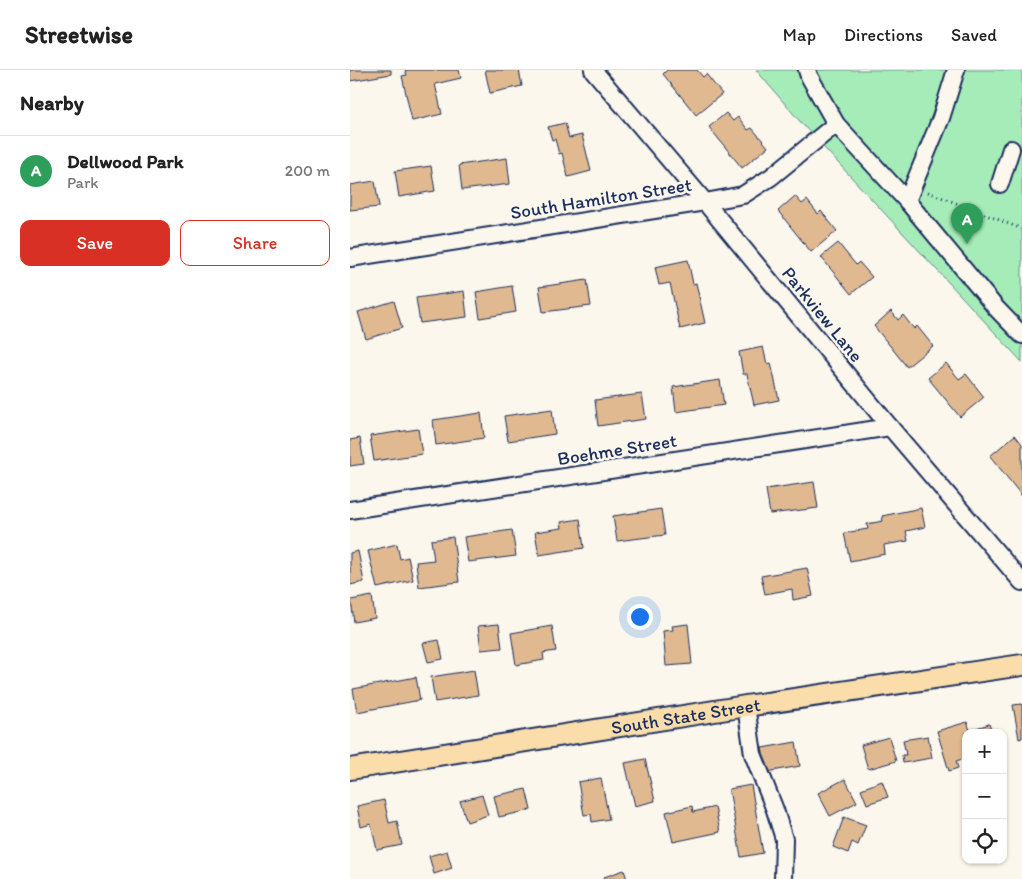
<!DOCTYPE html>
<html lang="en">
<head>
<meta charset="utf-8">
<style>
	body { margin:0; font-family:Itim,sans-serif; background:#f6f6f6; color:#222 }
	.controls { position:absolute; right:15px; bottom:15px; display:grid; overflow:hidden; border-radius:10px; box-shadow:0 1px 4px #0004 }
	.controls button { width:45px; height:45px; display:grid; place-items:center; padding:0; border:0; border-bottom:1px solid #e0e0e0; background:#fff; color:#222; font:25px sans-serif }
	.you { position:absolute; left:289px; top:546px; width:18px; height:18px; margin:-12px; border:4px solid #fff; border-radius:50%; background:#1a73e8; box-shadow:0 0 0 8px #1a73e833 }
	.badge { display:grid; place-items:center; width:32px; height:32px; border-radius:50%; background:#d93025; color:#fff; font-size:16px; font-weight:700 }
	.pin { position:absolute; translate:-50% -41px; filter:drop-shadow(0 1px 2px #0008) }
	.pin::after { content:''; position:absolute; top:26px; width:18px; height:15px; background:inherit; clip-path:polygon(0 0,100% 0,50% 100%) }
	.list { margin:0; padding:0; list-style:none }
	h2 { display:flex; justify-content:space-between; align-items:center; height:65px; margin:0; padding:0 20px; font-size:21px }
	h2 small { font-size:16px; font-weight:400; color:#767676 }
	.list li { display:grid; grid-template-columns:32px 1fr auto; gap:15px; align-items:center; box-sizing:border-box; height:70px; padding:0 20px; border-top:1px solid #e0e0e0 }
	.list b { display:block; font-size:19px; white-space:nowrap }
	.list p { margin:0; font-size:16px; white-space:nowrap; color:#767676 }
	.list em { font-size:16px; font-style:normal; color:#767676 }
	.actions { display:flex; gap:10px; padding:15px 20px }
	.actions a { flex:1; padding:11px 0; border:1px solid #d93025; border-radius:10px; text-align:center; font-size:18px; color:#d93025 }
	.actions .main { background:#d93025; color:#fff }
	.icon { flex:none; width:28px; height:28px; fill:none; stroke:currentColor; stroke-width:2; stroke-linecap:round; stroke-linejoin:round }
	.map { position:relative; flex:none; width:672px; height:809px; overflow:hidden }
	header { display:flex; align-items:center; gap:30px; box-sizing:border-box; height:70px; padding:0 25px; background:#fff; border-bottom:1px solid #e0e0e0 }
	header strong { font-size:24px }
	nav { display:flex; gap:28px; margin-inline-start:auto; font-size:18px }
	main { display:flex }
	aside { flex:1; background:#fff }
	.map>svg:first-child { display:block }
	.green { fill:#a6ecb9; stroke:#608e8c }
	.building { fill:#e0b991; stroke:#1b2f5e }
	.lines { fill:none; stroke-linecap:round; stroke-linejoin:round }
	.minor-casing { stroke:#1b2f5e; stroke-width:20 }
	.major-casing { stroke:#1b2f5e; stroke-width:24 }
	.path { stroke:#1b2f5e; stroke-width:3; stroke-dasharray:1 4; stroke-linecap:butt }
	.minor { stroke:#fbf7ec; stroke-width:16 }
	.major { stroke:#faddab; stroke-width:20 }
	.labels { text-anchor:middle; stroke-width:5; stroke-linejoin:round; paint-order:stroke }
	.street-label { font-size:19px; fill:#1b2f5e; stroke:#fbf7ec }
</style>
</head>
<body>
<header>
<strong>Streetwise</strong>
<nav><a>Map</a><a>Directions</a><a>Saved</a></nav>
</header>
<main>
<aside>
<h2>Nearby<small></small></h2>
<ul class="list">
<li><span class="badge" style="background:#2e9e5b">A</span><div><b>Dellwood Park</b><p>Park</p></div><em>200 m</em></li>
</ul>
<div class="actions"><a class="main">Save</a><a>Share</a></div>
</aside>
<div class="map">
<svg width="672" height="809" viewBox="0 0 672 809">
	<rect width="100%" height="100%" fill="#fbf7ec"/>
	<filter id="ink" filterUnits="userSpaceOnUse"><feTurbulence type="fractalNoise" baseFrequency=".02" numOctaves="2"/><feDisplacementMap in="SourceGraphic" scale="10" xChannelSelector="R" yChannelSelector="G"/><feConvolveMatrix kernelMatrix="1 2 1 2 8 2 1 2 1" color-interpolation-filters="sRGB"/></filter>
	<g filter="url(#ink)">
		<polygon class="green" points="406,0 672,0 672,292 453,55"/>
		<g class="building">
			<polygon points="0,0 41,0 41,4 0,11"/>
			<polygon points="55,0 109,0 111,8 85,14 92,44 62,51 52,6 57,5"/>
			<polygon points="135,0 169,0 172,16 140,23"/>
			<polygon points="317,0 347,0 353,7 356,4 372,24 346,45 313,4"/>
			<polygon points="376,43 383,51 388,47 398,60 402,58 418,77 392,98 359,57"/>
			<polygon points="215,53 219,68 232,65 241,101 218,107 212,83 209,84 205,69 202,70 198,57"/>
			<polygon points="157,88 160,114 112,120 109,95"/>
			<polygon points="81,96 85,121 49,127 45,101"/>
			<polygon points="25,111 29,137 0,140 0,115"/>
			<polygon points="445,126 452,134 457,130 468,144 471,141 487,161 461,182 428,141"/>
			<polygon points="488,173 506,195 509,192 522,207 501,224 471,187"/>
			<polygon points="338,190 343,214 346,213 355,253 330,259 320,213 309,215 305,197"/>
			<polygon points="237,210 241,236 193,242 189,217"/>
			<polygon points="162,216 166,242 130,248 126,222"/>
			<polygon points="114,221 117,247 70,253 66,228"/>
			<polygon points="44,231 52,258 16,269 8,242"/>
			<polygon points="541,241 548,250 553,245 564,259 567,256 583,276 557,297 524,256"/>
			<polygon points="413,277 417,294 421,293 429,330 404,335 397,304 393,304 389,282"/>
			<polygon points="596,293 609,309 616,304 634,327 610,347 578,308"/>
			<polygon points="370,310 374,335 326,342 323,317"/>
			<polygon points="292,324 296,349 248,356 245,330"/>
			<polygon points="202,339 205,364 158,371 154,346"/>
			<polygon points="131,343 134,368 86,375 83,350"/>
			<polygon points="68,359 72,384 24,391 20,366"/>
			<polygon points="665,365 672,374 672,426 640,386"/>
			<polygon points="10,368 14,394 0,396 0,370"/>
			<polygon points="464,412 468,438 420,444 416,419"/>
			<polygon points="571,438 575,457 556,461 558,471 534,475 535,484 500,491 494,463 518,459 517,454 533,451 532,446"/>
			<polygon points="311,439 315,465 267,471 263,446"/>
			<polygon points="230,449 234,478 189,485 185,462 212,458 211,452"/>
			<polygon points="162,460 166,486 118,492 114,467"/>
			<polygon points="103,467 109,512 69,517 66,492 84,490 81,470"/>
			<polygon points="47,474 50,489 58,487 63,510 27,518 18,481"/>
			<polygon points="8,481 14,512 0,515 0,483"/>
			<polygon points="457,498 463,526 443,530 442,519 415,524 411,506"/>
			<polygon points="22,526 25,548 4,552 1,530"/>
			<polygon points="149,554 152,578 131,580 128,556"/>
			<polygon points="338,554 342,594 316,596 313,561 323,560 322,556"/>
			<polygon points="202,556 206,581 193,583 194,590 166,595 161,563"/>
			<polygon points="89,570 93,589 78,592 73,573"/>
			<polygon points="124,600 128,625 85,632 81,607"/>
			<polygon points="66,607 70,630 7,642 3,619"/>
			<polygon points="672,634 672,668 669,669 663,635"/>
			<polygon points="617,652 620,660 639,654 642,663 616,663 616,688 606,691 608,698 599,701 587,661"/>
			<polygon points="578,666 582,688 553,693 552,685 556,685 553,670"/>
			<polygon points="539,667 546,691 518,699 511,675"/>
			<polygon points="446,672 450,696 417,702 412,678"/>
			<polygon points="295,689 305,731 285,736 275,693"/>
			<polygon points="251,708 259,749 242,752 241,744 234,745 228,712"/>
			<polygon points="495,709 507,732 480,746 468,723"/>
			<polygon points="532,711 538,727 517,734 511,719"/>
			<polygon points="401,715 413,783 391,787 379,719"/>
			<polygon points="176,719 181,740 149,747 144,726"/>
			<polygon points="132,725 138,745 117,752 110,731"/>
			<polygon points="34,730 39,753 47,751 52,775 27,780 21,754 11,757 7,736"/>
			<polygon points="342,736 343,742 365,737 370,762 323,772 316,742"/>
			<polygon points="494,747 516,755 508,775 502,772 498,783 483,777"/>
			<polygon points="97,781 102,798 84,804 79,786"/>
			<polygon points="274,800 277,809 255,809 254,807"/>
		</g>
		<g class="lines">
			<defs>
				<g id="minor">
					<polyline points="243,0 355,132 540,357 672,512"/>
					<polyline points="457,0 459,6 486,54 557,131 646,238 672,265"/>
					<polyline points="650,114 661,79"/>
					<polyline points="557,131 591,48 606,0"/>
					<polyline points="0,188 355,132 393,125 421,107 486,54"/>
					<polyline points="0,440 540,357"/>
					<polyline points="396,636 403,684 425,740 434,769 433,809"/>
				</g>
				<g id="major">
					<path id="s1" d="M0,699l396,-63 276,-41"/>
				</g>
			</defs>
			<use href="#minor" class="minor-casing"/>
			<use href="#major" class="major-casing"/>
			<polyline class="path" points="578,122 672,159"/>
			<use href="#minor" class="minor"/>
			<use href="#major" class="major"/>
		</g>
	</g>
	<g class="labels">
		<g class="street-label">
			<text transform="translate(251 128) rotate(-9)" y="7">South Hamilton Street</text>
			<text transform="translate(473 244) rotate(51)" y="7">Parkview Lane</text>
			<text transform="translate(267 379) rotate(-9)" y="7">Boehme Street</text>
			<text dy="7" stroke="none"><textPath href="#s1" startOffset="340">South State Street</textPath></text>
		</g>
	</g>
</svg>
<div class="controls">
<button>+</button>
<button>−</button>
<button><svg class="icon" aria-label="locate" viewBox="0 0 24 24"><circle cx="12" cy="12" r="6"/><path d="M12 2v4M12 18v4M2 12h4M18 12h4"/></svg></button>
</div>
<div class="you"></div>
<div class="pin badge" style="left:617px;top:174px;background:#2e9e5b">A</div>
</div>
</main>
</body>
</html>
